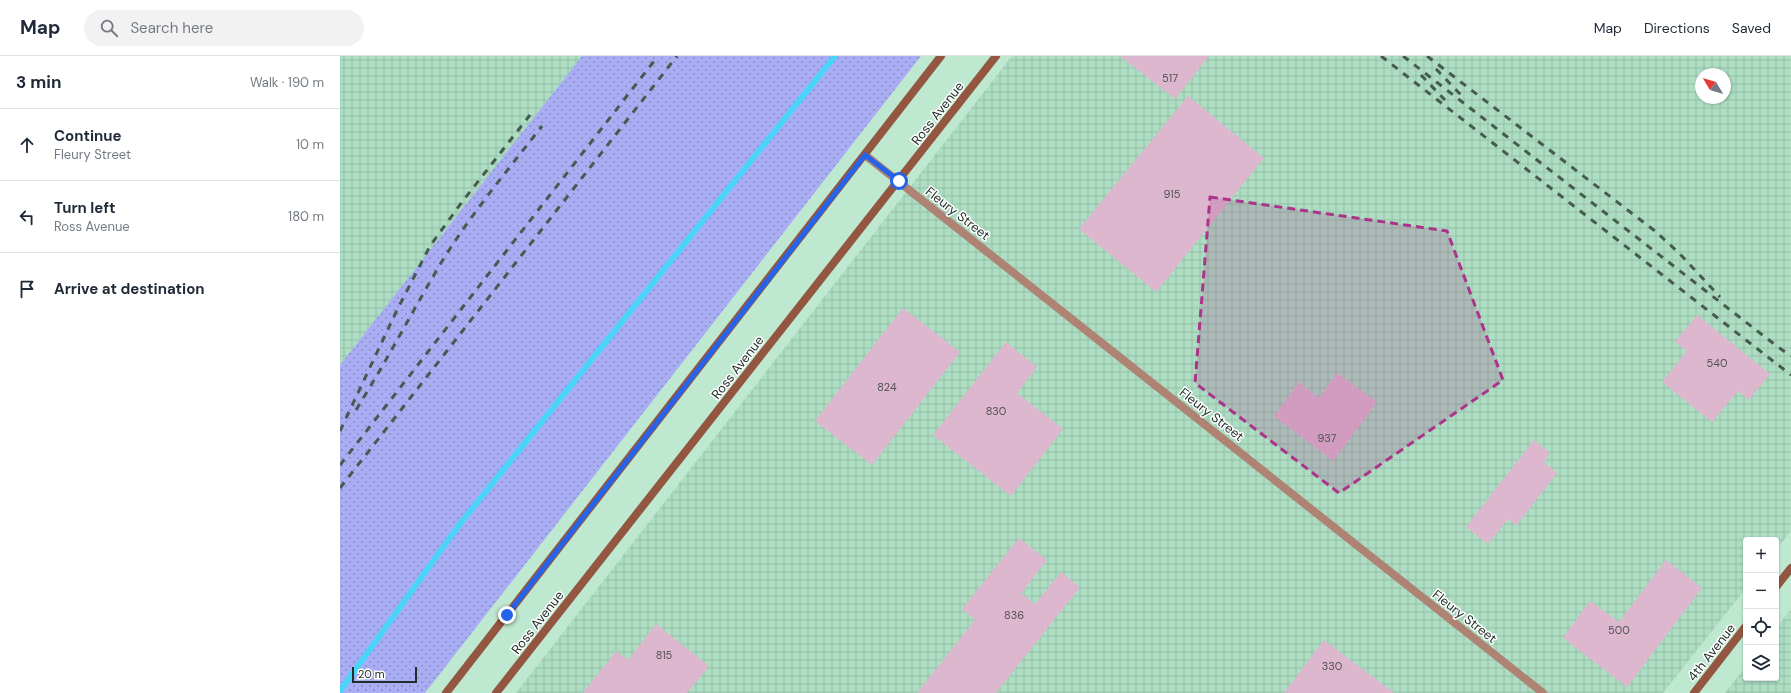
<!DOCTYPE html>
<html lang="en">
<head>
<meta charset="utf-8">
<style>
	body { margin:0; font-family:"DM Sans",sans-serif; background:#f2f2f3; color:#1f2937 }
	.controls { position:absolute; right:12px; bottom:12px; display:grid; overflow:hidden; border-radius:4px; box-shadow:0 1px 3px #0004 }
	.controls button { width:36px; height:36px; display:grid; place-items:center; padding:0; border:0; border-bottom:1px solid #e0e1e3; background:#fff; color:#1f2937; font:20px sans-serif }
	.compass { position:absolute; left:1355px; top:12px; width:36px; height:36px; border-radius:50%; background:#fff; box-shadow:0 1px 3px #0004; rotate:308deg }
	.scale { position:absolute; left:12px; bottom:10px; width:65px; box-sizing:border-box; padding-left:4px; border:2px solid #203028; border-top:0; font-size:11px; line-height:14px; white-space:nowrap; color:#203028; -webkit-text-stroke:3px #fefefe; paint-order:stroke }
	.stop { position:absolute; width:12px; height:12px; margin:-9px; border:3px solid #2563eb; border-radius:50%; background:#fff }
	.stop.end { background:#2563eb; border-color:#fff; box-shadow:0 1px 4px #0008 }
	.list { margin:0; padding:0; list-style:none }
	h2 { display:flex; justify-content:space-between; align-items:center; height:52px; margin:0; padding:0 16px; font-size:17px }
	h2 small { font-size:13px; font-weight:400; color:#747a83 }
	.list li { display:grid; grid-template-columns:26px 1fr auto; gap:12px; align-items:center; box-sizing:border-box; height:72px; padding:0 16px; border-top:1px solid #e0e1e3 }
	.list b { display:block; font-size:15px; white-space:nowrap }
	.list p { margin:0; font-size:13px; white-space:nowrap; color:#747a83 }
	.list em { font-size:13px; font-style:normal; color:#747a83 }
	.icon { flex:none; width:22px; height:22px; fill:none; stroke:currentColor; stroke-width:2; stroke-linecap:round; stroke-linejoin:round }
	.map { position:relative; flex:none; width:1451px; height:637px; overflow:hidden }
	header { display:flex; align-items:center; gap:24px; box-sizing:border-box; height:56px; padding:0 20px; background:#fff; border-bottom:1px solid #e0e1e3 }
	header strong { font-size:19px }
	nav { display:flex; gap:22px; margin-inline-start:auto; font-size:14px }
	.search { width:280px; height:36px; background:#f2f2f3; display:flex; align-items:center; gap:10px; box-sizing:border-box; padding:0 14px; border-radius:22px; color:#747a83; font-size:15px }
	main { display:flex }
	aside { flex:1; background:#fff }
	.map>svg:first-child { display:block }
	.industrial { fill:url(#industrial-grid); fill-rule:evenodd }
	.grass { fill:url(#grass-dots) }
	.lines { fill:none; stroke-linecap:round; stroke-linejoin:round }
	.stream { stroke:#4bd3fa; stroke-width:6 }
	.building { fill:#ddb7ce }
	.street { stroke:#ae8374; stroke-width:8 }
	.secondary { stroke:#935741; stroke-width:8 }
	.rail { stroke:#455b4f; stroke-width:3; stroke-dasharray:7 7; stroke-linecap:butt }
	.route { stroke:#2563eb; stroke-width:5 }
	.marked { fill:#ab348a; fill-opacity:0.2; stroke:#ab348a; stroke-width:3; stroke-dasharray:8 5; stroke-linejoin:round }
	.labels { text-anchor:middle; stroke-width:3; stroke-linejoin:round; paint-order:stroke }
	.number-label { font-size:11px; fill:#4f5252 }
	.street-label { font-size:13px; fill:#203028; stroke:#fefefe }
</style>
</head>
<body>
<header>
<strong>Map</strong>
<div class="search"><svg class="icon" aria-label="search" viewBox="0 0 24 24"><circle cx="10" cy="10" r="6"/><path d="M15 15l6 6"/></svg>Search here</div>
<nav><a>Map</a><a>Directions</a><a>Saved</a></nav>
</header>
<main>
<aside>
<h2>3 min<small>Walk · 190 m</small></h2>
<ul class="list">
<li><svg class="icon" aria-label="ahead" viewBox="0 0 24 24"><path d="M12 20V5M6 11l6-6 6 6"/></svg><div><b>Continue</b><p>Fleury Street</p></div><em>10 m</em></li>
<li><svg class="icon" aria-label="left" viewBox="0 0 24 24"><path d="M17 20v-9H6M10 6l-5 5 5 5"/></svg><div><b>Turn left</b><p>Ross Avenue</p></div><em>180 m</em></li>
<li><svg class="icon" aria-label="arrive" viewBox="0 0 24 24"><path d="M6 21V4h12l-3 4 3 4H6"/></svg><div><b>Arrive at destination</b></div></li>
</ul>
</aside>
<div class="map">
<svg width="1451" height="637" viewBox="0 0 1451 637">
	<defs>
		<pattern id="industrial-grid" width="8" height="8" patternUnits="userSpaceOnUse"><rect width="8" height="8" fill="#addec3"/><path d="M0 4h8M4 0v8" fill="none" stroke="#95bfa8"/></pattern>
		<pattern id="grass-dots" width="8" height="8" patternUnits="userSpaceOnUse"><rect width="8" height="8" fill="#a9adf3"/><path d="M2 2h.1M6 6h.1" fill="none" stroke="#898dc5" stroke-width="1.8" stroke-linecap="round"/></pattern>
	</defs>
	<rect width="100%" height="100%" fill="#bfe8d1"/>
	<g class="industrial">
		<polygon points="0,0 242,0 0,309"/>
		<path d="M672,0h779v475l-15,19v-10h-30v48l-83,105h-1147zM1361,18h24v24h-24z"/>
		<polygon points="1451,553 1451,637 1385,637 1406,610 1406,622 1436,622 1436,572"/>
	</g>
	<polygon class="grass" points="242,0 581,0 85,637 0,637 0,309"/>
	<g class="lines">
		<polyline class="stream" points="0,635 119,469 495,0"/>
	</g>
	<g class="building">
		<polygon points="780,0 869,0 835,43"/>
		<polygon points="848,40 924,102 816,236 739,173"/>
		<polygon points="563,252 620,296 532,409 475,365"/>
		<polygon points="1357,259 1430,318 1409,344 1398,335 1372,366 1322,326 1347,295 1335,286"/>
		<polygon points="666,286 697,311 677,337 723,373 671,440 593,379"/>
		<polygon points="997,317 1037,346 993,405 934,360 959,326 979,342"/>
		<polygon points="1194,384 1210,397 1204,406 1217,417 1176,470 1168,463 1148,488 1126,471"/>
		<polygon points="679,482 707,504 681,537 695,548 721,516 740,531 656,637 577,637 635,564 622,553"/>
		<polygon points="1326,504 1362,532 1287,631 1223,582 1250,545 1279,566"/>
		<polygon points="316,568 369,610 347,637 243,637 276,595 288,604"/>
		<polygon points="984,584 1054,637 944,637"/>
	</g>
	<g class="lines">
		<polyline class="street" points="525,99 1203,637"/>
		<g class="secondary">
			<polyline points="1436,531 1451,512"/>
			<polyline points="106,637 601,0"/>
			<polyline points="156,637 656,0"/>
			<polyline points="1354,637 1406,570"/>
		</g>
		<g class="rail">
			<polyline points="1041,0 1451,319"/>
			<polyline points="1063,0 1438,291 1451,300"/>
			<polyline points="1087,0 1315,175 1340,198 1380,241"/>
			<polyline points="1096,13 1122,40"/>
			<polyline points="1081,19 1105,44"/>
			<path d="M16,354c30,-48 56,-98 85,-147 30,-49 66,-92 101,-137"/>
			<polyline points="0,375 57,254 90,190 122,146 190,59"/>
			<polyline points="0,409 318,0"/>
			<polyline points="0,432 337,0"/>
		</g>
	</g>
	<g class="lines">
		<polyline class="route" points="167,559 525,99 559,125"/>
	</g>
	<path class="marked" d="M870,141l237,34 56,149 -164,113 -144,-110z"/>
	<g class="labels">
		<g class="number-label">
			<text x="830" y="26">517</text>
			<text x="832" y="142">915</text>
			<text x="1377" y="311">540</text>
			<text x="547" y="335">824</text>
			<text x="656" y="359">830</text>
			<text x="987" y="386">937</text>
			<text x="674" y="563">836</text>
			<text x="1279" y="578">500</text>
			<text x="324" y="603">815</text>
			<text x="992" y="614">330</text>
		</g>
		<g class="street-label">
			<text transform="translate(597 57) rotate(-52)" y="5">Ross Avenue</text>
			<text transform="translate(618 157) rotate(38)" y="5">Fleury Street</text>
			<text transform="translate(397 311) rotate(-52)" y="5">Ross Avenue</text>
			<text transform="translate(872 358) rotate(38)" y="5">Fleury Street</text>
			<text transform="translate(1125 560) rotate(38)" y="5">Fleury Street</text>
			<text transform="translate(197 566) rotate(-52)" y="5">Ross Avenue</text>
			<text transform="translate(1371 596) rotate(-52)" y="5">4th Avenue</text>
		</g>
	</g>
</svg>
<div class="controls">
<button>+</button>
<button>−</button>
<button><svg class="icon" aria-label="locate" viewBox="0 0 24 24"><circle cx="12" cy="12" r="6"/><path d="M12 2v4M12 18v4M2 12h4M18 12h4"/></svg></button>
<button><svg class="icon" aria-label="layers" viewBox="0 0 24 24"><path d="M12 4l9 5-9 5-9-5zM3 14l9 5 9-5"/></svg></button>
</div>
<svg class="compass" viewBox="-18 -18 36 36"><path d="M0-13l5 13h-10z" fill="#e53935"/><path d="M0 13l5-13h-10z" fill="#747a83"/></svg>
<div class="scale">20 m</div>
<div class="stop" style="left:559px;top:125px"></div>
<div class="stop end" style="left:167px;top:559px"></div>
</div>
</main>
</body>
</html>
